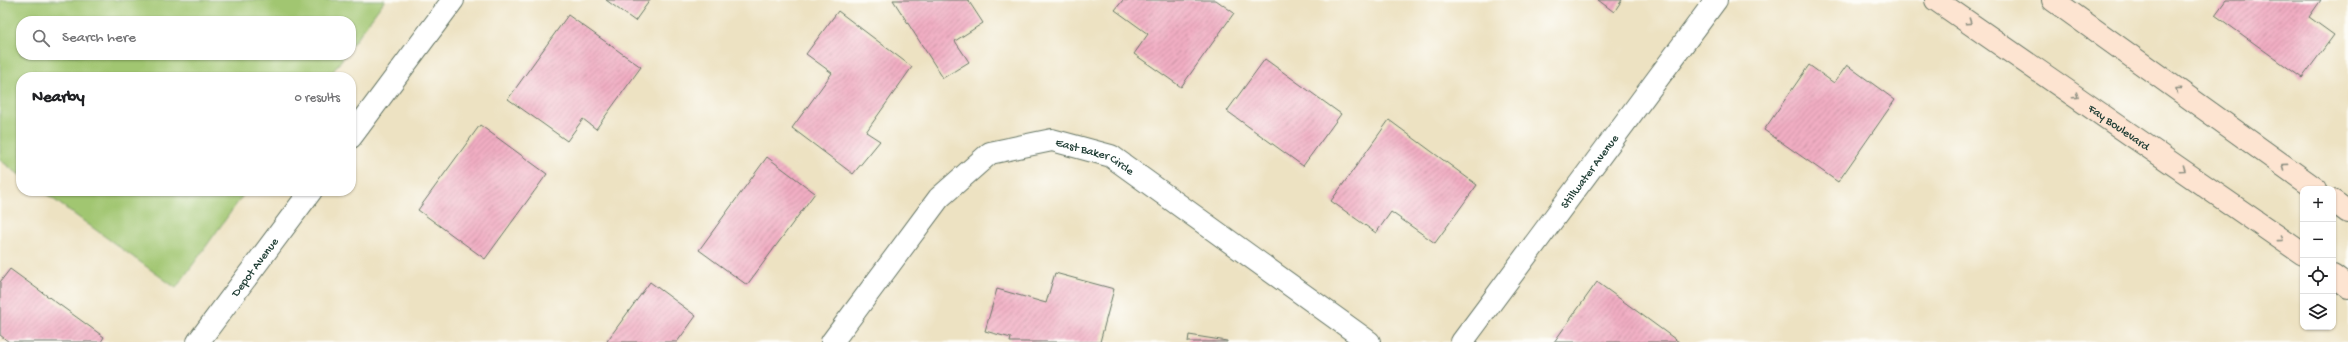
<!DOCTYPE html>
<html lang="en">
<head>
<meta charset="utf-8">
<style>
	body { margin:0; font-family:"Gochi Hand",sans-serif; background:#f6f6f6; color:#202124 }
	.controls { position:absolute; right:12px; bottom:12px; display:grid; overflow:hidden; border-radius:8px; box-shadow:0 1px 3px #0004 }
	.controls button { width:36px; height:36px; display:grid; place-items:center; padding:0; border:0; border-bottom:1px solid #e0e0e0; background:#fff; color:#202124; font:20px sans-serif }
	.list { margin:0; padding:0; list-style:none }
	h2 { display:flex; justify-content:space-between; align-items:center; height:52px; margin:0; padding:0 16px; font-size:17px }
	h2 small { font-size:13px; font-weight:400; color:#757577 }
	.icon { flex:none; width:22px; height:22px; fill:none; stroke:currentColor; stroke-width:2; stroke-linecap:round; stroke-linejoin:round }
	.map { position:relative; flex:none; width:2348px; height:342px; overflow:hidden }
	.search { position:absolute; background:#fff; box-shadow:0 1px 3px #0004; left:16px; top:16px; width:340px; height:44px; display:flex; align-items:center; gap:10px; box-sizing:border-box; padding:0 14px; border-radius:16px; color:#757577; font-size:15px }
	.panel { position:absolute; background:#fff; box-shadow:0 1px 3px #0004; left:16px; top:72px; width:340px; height:124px; border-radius:16px }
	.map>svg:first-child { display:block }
	.green { fill:#a1c671; stroke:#608252 }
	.building { fill:url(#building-hatch) }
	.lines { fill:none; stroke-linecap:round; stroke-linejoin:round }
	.street-casing { stroke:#677766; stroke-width:24 }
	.secondary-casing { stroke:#677766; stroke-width:24 }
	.street { stroke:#fff; stroke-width:22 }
	.secondary { stroke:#fde4d1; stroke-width:22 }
	.oneway { stroke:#8e9082 }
	.labels { text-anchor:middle; stroke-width:3; stroke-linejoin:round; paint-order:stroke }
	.street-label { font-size:12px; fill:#1f3d34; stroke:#fdfcf7 }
</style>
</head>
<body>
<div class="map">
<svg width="2348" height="342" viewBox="0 0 2348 342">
	<defs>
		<pattern id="building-hatch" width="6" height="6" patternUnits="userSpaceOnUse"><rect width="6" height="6" fill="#f1adc3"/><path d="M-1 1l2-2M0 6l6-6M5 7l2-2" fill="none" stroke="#c38e9f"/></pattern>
	</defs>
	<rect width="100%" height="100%" fill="#fdfcf7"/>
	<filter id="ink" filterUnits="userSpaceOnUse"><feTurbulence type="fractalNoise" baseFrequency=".025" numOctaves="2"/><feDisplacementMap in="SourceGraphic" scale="8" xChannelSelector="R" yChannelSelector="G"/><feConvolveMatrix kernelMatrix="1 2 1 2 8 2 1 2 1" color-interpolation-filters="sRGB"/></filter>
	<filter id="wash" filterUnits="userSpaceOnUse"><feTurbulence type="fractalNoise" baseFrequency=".012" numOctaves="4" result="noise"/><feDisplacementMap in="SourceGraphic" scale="16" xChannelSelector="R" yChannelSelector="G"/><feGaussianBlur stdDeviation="0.9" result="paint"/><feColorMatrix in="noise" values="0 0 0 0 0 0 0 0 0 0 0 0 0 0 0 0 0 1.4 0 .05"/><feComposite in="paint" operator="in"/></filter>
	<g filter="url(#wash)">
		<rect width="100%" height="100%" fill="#ede2c2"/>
		<g class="green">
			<polygon points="0,0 385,0 351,46 351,21 21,21 21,55 345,55 329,77 21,77 21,176 0,160"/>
			<polygon points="42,191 246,191 176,288"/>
		</g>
		<g id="blocks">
			<g class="building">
				<polygon points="606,0 650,0 635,21"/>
				<polygon points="893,0 968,0 983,23 955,41 969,62 943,78"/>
				<polygon points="1123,0 1216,0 1234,13 1181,87 1134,54 1148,34 1115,10"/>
				<polygon points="1598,0 1622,0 1614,12"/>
				<polygon points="2226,0 2321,0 2309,17 2334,35 2302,78 2215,15"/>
				<polygon points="838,11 912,67 866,132 880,141 853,174 792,128 832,73 806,54"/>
				<polygon points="568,15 641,67 596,129 583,119 567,141 508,99"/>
				<polygon points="1265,59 1341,114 1303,166 1227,111"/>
				<polygon points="1809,65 1834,83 1847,65 1895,100 1838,182 1764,130"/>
				<polygon points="1389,120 1477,185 1435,243 1391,212 1376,233 1331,201"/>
				<polygon points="480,125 547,174 485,259 418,210"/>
				<polygon points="767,157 815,193 747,285 699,250"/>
				<polygon points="10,269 104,337 101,342 9,342 0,335 0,282"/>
				<polygon points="1055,273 1114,289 1100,342 1010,342 1011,338 985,331 997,289 1046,303"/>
				<polygon points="650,282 696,316 677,342 608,342 607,341"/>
				<polygon points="1597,282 1679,342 1554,342"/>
				<polygon points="1189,335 1227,341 1227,342 1188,342"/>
			</g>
		</g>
	</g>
	<g filter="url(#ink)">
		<use href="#blocks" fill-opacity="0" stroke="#677766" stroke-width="1"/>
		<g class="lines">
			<defs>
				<g id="street">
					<polyline points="351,137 453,0"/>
					<path id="s1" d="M198,342l113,-151"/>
					<path id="s2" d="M832,342l107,-144 51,-45 62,-13 59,16 258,186"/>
					<path id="s3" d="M1462,342l254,-342"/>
				</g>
				<g id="secondary">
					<path id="s4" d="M1936,0l367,254"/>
					<polyline points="2053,0 2316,189"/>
					<polyline points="2333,201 2348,212"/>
					<polyline points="2333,276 2348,287"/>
				</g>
			</defs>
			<use href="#street" class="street-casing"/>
			<use href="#secondary" class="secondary-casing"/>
			<use href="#street" class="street"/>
			<use href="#secondary" class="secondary"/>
		</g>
		<defs><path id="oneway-chevron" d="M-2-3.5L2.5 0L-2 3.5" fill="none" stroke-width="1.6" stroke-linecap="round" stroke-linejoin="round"/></defs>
		<g class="oneway">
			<use href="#oneway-chevron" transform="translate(1969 22) rotate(34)"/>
			<use href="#oneway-chevron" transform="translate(2178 90) rotate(-144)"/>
			<use href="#oneway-chevron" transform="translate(2076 96) rotate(34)"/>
			<use href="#oneway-chevron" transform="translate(2284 166) rotate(-144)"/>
			<use href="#oneway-chevron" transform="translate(2183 169) rotate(35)"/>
			<use href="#oneway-chevron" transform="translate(2281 239) rotate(36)"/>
		</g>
	</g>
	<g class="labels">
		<g class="street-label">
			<text dy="4" stroke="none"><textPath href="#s4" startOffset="223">Fay Boulevard</textPath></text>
			<text dy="4" stroke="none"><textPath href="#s2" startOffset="357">East Baker Circle</textPath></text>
			<text dy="4" stroke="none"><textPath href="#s3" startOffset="213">Stillwater Avenue</textPath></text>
			<text dy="4" stroke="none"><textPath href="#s1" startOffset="94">Depot Avenue</textPath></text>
		</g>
	</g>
</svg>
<div class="controls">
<button>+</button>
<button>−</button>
<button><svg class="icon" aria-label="locate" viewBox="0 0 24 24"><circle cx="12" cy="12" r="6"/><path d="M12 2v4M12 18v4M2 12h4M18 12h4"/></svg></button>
<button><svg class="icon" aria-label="layers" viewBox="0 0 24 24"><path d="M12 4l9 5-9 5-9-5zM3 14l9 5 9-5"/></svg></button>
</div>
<div class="search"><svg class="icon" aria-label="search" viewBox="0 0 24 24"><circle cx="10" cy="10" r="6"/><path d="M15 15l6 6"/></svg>Search here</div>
<section class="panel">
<h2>Nearby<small>0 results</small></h2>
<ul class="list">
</ul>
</section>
</div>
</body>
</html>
